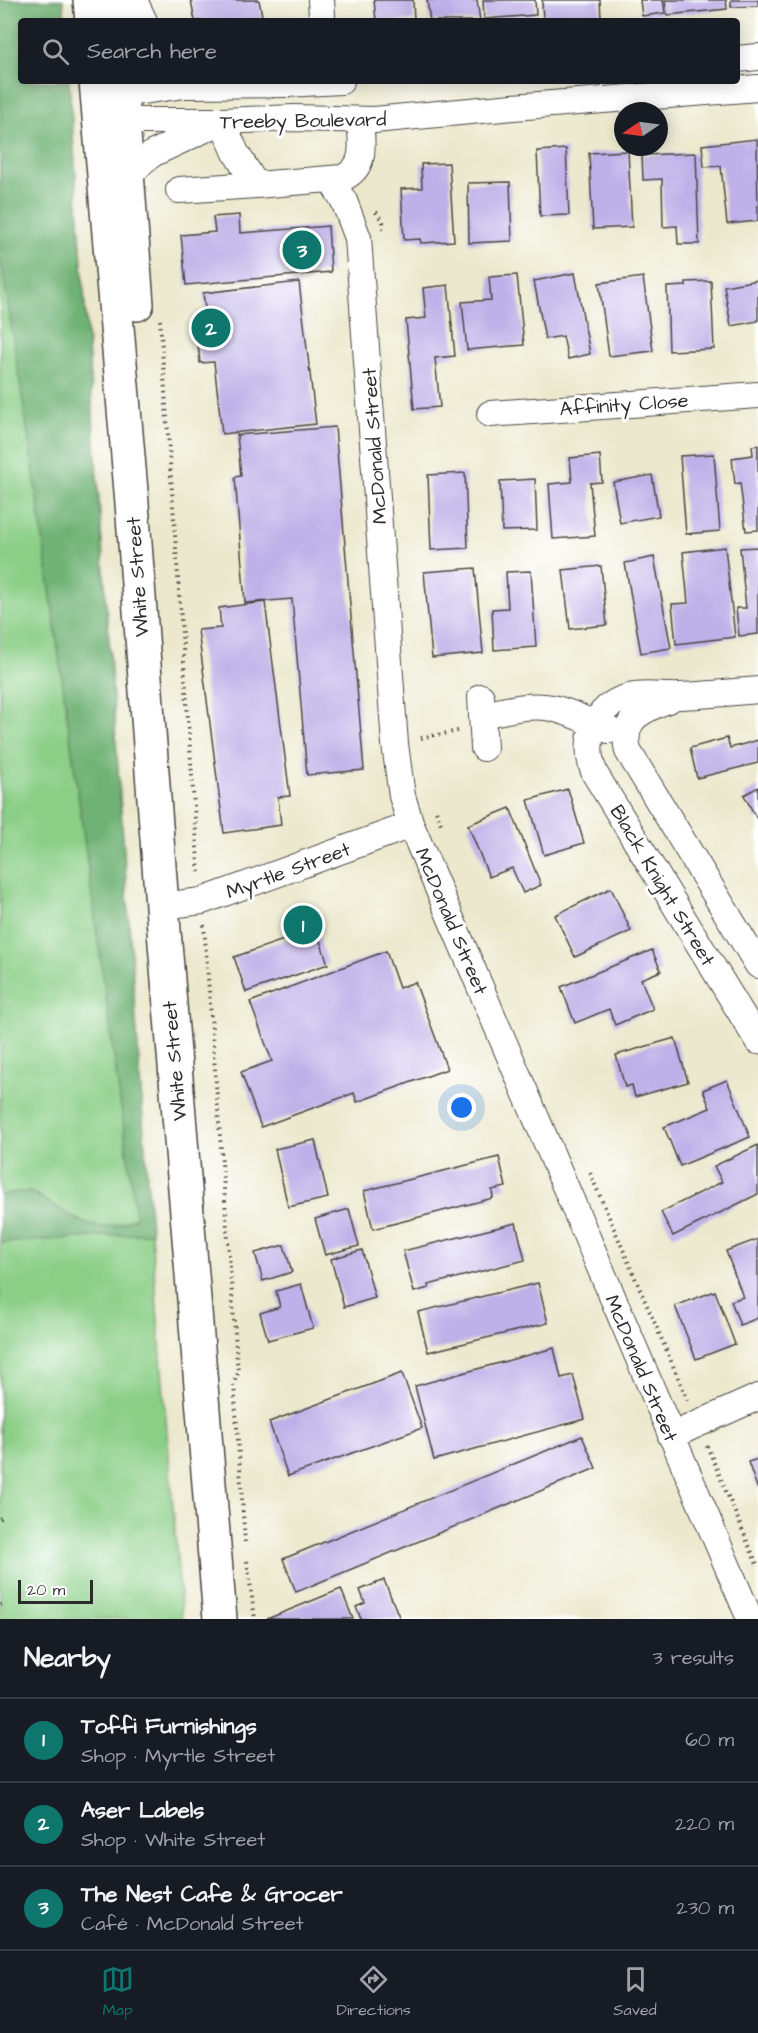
<!DOCTYPE html>
<html lang="en">
<head>
<meta charset="utf-8">
<style>
	body { margin:0; font-family:"Architects Daughter",sans-serif; background:#242831; color:#f1f3f6 }
	.compass { position:absolute; left:614px; top:102px; width:54px; height:54px; border-radius:50%; background:#171b24; box-shadow:0 3px 15px #0003; rotate:257deg }
	.scale { position:absolute; left:18px; bottom:15px; width:75px; box-sizing:border-box; padding-left:6px; border:3px solid #2b2b2b; border-top:0; font-size:16px; line-height:21px; white-space:nowrap; color:#2b2b2b; -webkit-text-stroke:4px #fff; paint-order:stroke }
	.you { position:absolute; left:462px; top:1108px; width:21px; height:21px; margin:-15px; border:4px solid #fff; border-radius:50%; background:#1a73e8; box-shadow:0 0 0 9px #1a73e833 }
	.badge { display:grid; place-items:center; width:39px; height:39px; border-radius:50%; background:#0f766e; color:#fff; font-size:20px; font-weight:700 }
	.pin { position:absolute; translate:-50% -50%; border:3px solid #fff; box-shadow:0 2px 6px #0006 }
	.list { margin:0; padding:0; list-style:none }
	h2 { display:flex; justify-content:space-between; align-items:center; height:78px; margin:0; padding:0 24px; font-size:26px }
	h2 small { font-size:20px; font-weight:400; color:#9ea1a6 }
	.list li { display:grid; grid-template-columns:39px 1fr auto; gap:18px; align-items:center; box-sizing:border-box; height:84px; padding:0 24px; border-top:2px solid #363941 }
	.list b { display:block; font-size:22px; white-space:nowrap }
	.list p { margin:0; font-size:20px; white-space:nowrap; color:#9ea1a6 }
	.list em { font-size:20px; font-style:normal; color:#9ea1a6 }
	.icon { flex:none; width:33px; height:33px; fill:none; stroke:currentColor; stroke-width:2; stroke-linecap:round; stroke-linejoin:round }
	.map { position:relative; flex:none; width:758px; height:1619px; overflow:hidden }
	.search { position:absolute; background:#171b24; box-shadow:0 3px 15px #0003; left:18px; right:18px; top:18px; height:66px; display:flex; align-items:center; gap:15px; box-sizing:border-box; padding:0 21px; border-radius:6px; color:#9ea1a6; font-size:22px }
	.sheet { height:330px; background:#171b24 }
	nav { display:flex; justify-content:space-around; align-items:center; box-sizing:border-box; height:84px; border-top:2px solid #363941; background:#171b24; font-size:16px; color:#9ea1a6 }
	nav a { display:grid; justify-items:center; gap:3px }
	nav .on { color:#0f766e }
	.map>svg:first-child { display:block }
	.green { fill:#8bcf87; stroke:#5b7d59; stroke-width:1.5 }
	.forest { fill:#70b274; stroke:#4e6e50; stroke-width:1.5 }
	.building { fill:#beb0e8 }
	.lines { fill:none; stroke-linecap:round; stroke-linejoin:round }
	.minor-casing { stroke:#484743; stroke-width:28 }
	.major-casing { stroke:#484743; stroke-width:36 }
	.path { stroke:#484743; stroke-width:4; stroke-dasharray:1.5 4.5; stroke-linecap:butt }
	.minor { stroke:#fff; stroke-width:26 }
	.major { stroke:#fff; stroke-width:33 }
	.labels { text-anchor:middle; stroke-width:6; stroke-linejoin:round; paint-order:stroke }
	.street-label { font-size:20px; fill:#2b2b2b; stroke:#fff }
</style>
</head>
<body>
<div class="map">
<svg width="758" height="1619" viewBox="0 0 758 1619">
	<rect width="100%" height="100%" fill="#fff"/>
	<filter id="ink" filterUnits="userSpaceOnUse"><feTurbulence type="fractalNoise" baseFrequency=".0167" numOctaves="2"/><feDisplacementMap in="SourceGraphic" scale="12" xChannelSelector="R" yChannelSelector="G"/><feConvolveMatrix kernelMatrix="1 2 1 2 8 2 1 2 1" color-interpolation-filters="sRGB"/></filter>
	<filter id="wash" filterUnits="userSpaceOnUse"><feTurbulence type="fractalNoise" baseFrequency=".008" numOctaves="4" result="noise"/><feDisplacementMap in="SourceGraphic" scale="24" xChannelSelector="R" yChannelSelector="G"/><feGaussianBlur stdDeviation="1.35" result="paint"/><feColorMatrix in="noise" values="0 0 0 0 0 0 0 0 0 0 0 0 0 0 0 0 0 1.4 0 .05"/><feComposite in="paint" operator="in"/></filter>
	<g filter="url(#wash)">
		<rect width="100%" height="100%" fill="#ece8cd"/>
		<polygon class="green" points="0,0 63,0 65,21 21,21 21,81 69,81 151,1233 182,1619 0,1619"/>
		<path class="forest" d="M0,0h63l2,21h-44v60h48l82,1152 -151,10v-47c10,-3 22,-6 33,-3 5,2 11,7 16,10 33,19 49,35 87,14l-104,-757 -32,-206z"/>
		<g id="blocks">
			<g class="building">
				<polygon points="191,0 259,0 263,21 195,21"/>
				<polygon points="374,0 413,0 414,21 376,21"/>
				<polygon points="427,0 477,0 480,21 430,21"/>
				<polygon points="483,0 535,0 536,15 484,19"/>
				<polygon points="542,0 600,0 601,19 543,21"/>
				<polygon points="640,0 663,0 665,13 642,16"/>
				<polygon points="665,0 726,0 727,9 667,15"/>
				<polygon points="731,0 758,0 758,6 731,7"/>
				<polygon points="757,139 758,221 727,224 721,166 704,167 702,145"/>
				<polygon points="566,149 569,215 540,216 537,151"/>
				<polygon points="628,151 632,227 593,229 589,153"/>
				<polygon points="696,153 699,244 678,244 677,226 663,227 662,179 643,180 642,155"/>
				<polygon points="449,163 454,241 421,243 420,239 404,240 401,189 422,188 421,164"/>
				<polygon points="510,182 512,241 469,243 468,183"/>
				<polygon points="239,215 240,233 328,226 331,272 186,285 181,235 215,232 213,217"/>
				<polygon points="575,273 590,354 568,359 563,336 545,339 534,281"/>
				<polygon points="517,275 524,345 467,350 462,302 491,300 489,277"/>
				<polygon points="643,277 653,351 609,356 599,283"/>
				<polygon points="758,280 758,321 731,326 724,286"/>
				<polygon points="711,281 714,349 669,351 667,287 686,286 686,282"/>
				<polygon points="299,282 316,424 222,434 214,362 200,363 196,325 207,323 203,293"/>
				<polygon points="448,285 455,356 435,358 440,407 414,409 406,320 426,318 423,288"/>
				<polygon points="335,427 364,770 307,775 292,599 245,603 235,477 241,476 237,435"/>
				<polygon points="758,445 758,530 746,531 740,483 735,484 732,458 753,455 752,446"/>
				<polygon points="714,454 720,531 686,534 680,456"/>
				<polygon points="600,455 602,482 590,483 595,536 553,539 549,484 572,482 570,458"/>
				<polygon points="465,473 468,548 431,550 428,475"/>
				<polygon points="652,475 659,516 620,523 613,482"/>
				<polygon points="535,479 537,530 502,531 500,481"/>
				<polygon points="725,547 735,637 676,644 672,604 688,603 683,552"/>
				<polygon points="758,547 758,634 739,636 736,608 746,608 740,548"/>
				<polygon points="654,557 671,648 641,653 625,563"/>
				<polygon points="601,566 607,625 570,629 563,570"/>
				<polygon points="475,568 483,653 432,658 424,572"/>
				<polygon points="531,571 536,647 494,650 492,609 508,608 506,572"/>
				<polygon points="265,602 290,796 278,797 281,825 224,833 198,630 221,628 219,608"/>
				<polygon points="727,738 730,748 758,740 758,763 697,778 690,748"/>
				<polygon points="758,787 758,821 744,795"/>
				<polygon points="568,789 584,843 544,855 528,800"/>
				<polygon points="510,808 541,885 523,893 512,868 489,877 468,825"/>
				<polygon points="611,888 631,931 575,957 555,915"/>
				<polygon points="316,929 328,964 246,992 234,957"/>
				<polygon points="652,950 661,971 641,979 653,1009 615,1025 609,1009 575,1023 561,987"/>
				<polygon points="386,951 399,988 415,982 447,1069 357,1102 354,1093 261,1127 241,1072 272,1061 250,1002"/>
				<polygon points="675,1038 688,1082 635,1097 632,1085 625,1087 616,1055"/>
				<polygon points="727,1080 750,1137 680,1166 664,1127 710,1108 703,1090"/>
				<polygon points="315,1140 328,1198 288,1207 275,1149"/>
				<polygon points="758,1145 758,1194 673,1236 661,1212 722,1182 714,1166"/>
				<polygon points="499,1157 506,1187 492,1190 493,1198 373,1229 364,1191"/>
				<polygon points="349,1209 359,1246 325,1255 315,1219"/>
				<polygon points="516,1223 525,1260 428,1285 429,1288 414,1292 403,1251"/>
				<polygon points="758,1239 758,1318 740,1325 731,1301 743,1297 726,1251"/>
				<polygon points="284,1245 292,1272 263,1281 255,1253"/>
				<polygon points="362,1250 375,1298 344,1307 331,1259"/>
				<polygon points="538,1283 548,1323 428,1352 418,1312"/>
				<polygon points="301,1284 313,1328 268,1340 260,1313 280,1307 276,1291"/>
				<polygon points="715,1291 735,1344 696,1359 675,1306"/>
				<polygon points="554,1348 561,1378 573,1375 585,1419 434,1460 415,1386"/>
				<polygon points="402,1373 422,1428 288,1476 269,1422"/>
				<polygon points="582,1436 596,1468 296,1592 283,1559"/>
				<polygon points="758,1459 758,1490 748,1462"/>
				<polygon points="384,1580 400,1619 361,1619 356,1607 365,1603 360,1590"/>
				<polygon points="341,1589 353,1619 267,1619"/>
			</g>
		</g>
	</g>
	<g filter="url(#ink)">
		<use href="#blocks" fill-opacity="0" stroke="#484743" stroke-width="1.5"/>
		<g class="lines">
			<defs>
				<g id="minor">
					<polyline points="134,0 144,21"/>
					<polyline points="321,0 322,15"/>
					<polyline points="737,59 758,57"/>
					<polyline points="105,104 121,94 185,85 285,84 341,81"/>
					<polyline points="108,113 123,121 222,121 294,118 374,120 513,107 758,88"/>
					<path d="M127,178l16,-17 11,-8 68,-32 14,32 20,32 86,-7c25,-10 20,-35 18,-58"/>
					<polyline points="331,180 344,201 358,238 395,744 402,796 411,825 750,1619"/>
					<polyline points="179,190 256,185"/>
					<polyline points="490,414 758,395"/>
					<path d="M758,690c-26,2 -52,5 -78,6 -17,1 -35,-3 -51,1 -35,8 -48,46 -34,77l163,267"/>
					<polyline points="481,697 484,748"/>
					<path d="M670,699c-26,11 -50,18 -42,52l130,214"/>
					<path d="M482,715c22,-4 47,-12 70,-7 20,4 38,15 57,22"/>
					<polyline points="162,906 202,901 411,825"/>
					<polyline points="671,1436 758,1397"/>
				</g>
				<g id="major">
					<polyline points="90,0 92,21"/>
					<polyline points="114,0 116,21"/>
					<polyline points="96,81 132,503 162,906 220,1619"/>
					<polyline points="120,81 137,304"/>
				</g>
			</defs>
			<use href="#minor" class="minor-casing"/>
			<use href="#major" class="major-casing"/>
			<g class="path">
				<polyline points="376,212 383,222 383,229"/>
				<polyline points="160,320 199,876"/>
				<polyline points="421,738 458,731"/>
				<polyline points="436,811 442,827"/>
				<polyline points="204,925 238,1373 234,1383 245,1542"/>
				<polyline points="590,1173 689,1403"/>
				<polyline points="707,1446 758,1567"/>
				<polyline points="0,1519 4,1515"/>
				<polyline points="247,1561 255,1619"/>
				<polyline points="0,1605 4,1605"/>
			</g>
			<use href="#minor" class="minor"/>
			<use href="#major" class="major"/>
		</g>
	</g>
	<g class="labels">
		<g class="street-label">
			<text transform="translate(303 120) rotate(-1)" y="7">Treeby Boulevard</text>
			<text transform="translate(624 404) rotate(-4)" y="7">Affinity Close</text>
			<text transform="translate(374 446) rotate(-94)" y="7">McDonald Street</text>
			<text transform="translate(137 577) rotate(-94)" y="7">White Street</text>
			<text transform="translate(288 870) rotate(-20)" y="7">Myrtle Street</text>
			<text transform="translate(663 885) rotate(59)" y="7">Black Knight Street</text>
			<text transform="translate(452 921) rotate(67)" y="7">McDonald Street</text>
			<text transform="translate(174 1061) rotate(-95)" y="7">White Street</text>
			<text transform="translate(642 1368) rotate(67)" y="7">McDonald Street</text>
		</g>
	</g>
</svg>
<svg class="compass" viewBox="-18 -18 36 36"><path d="M0-13l5 13h-10z" fill="#e53935"/><path d="M0 13l5-13h-10z" fill="#9ea1a6"/></svg>
<div class="scale">20 m</div>
<div class="you"></div>
<div class="pin badge" style="left:303px;top:925px">1</div>
<div class="pin badge" style="left:211px;top:328px">2</div>
<div class="pin badge" style="left:302px;top:250px">3</div>
<div class="search"><svg class="icon" aria-label="search" viewBox="0 0 24 24"><circle cx="10" cy="10" r="6"/><path d="M15 15l6 6"/></svg>Search here</div>
</div>
<section class="sheet">
<h2>Nearby<small>3 results</small></h2>
<ul class="list">
<li><span class="badge">1</span><div><b>Toffi Furnishings</b><p>Shop · Myrtle Street</p></div><em>60 m</em></li>
<li><span class="badge">2</span><div><b>Aser Labels</b><p>Shop · White Street</p></div><em>220 m</em></li>
<li><span class="badge">3</span><div><b>The Nest Cafe &amp; Grocer</b><p>Café · McDonald Street</p></div><em>230 m</em></li>
</ul>
</section>
<nav>
<a class="on"><svg class="icon" aria-label="map" viewBox="0 0 24 24"><path d="M3 6l6-2 6 2 6-2v14l-6 2-6-2-6 2zM9 4v14M15 6v14"/></svg>Map</a>
<a><svg class="icon" aria-label="directions" viewBox="0 0 24 24"><path d="M12 3l9 9-9 9-9-9zM9 14v-3h6M13 9l2 2-2 2"/></svg>Directions</a>
<a><svg class="icon" aria-label="saved" viewBox="0 0 24 24"><path d="M7 4h10v16l-5-4-5 4z"/></svg>Saved</a>
</nav>
</body>
</html>
